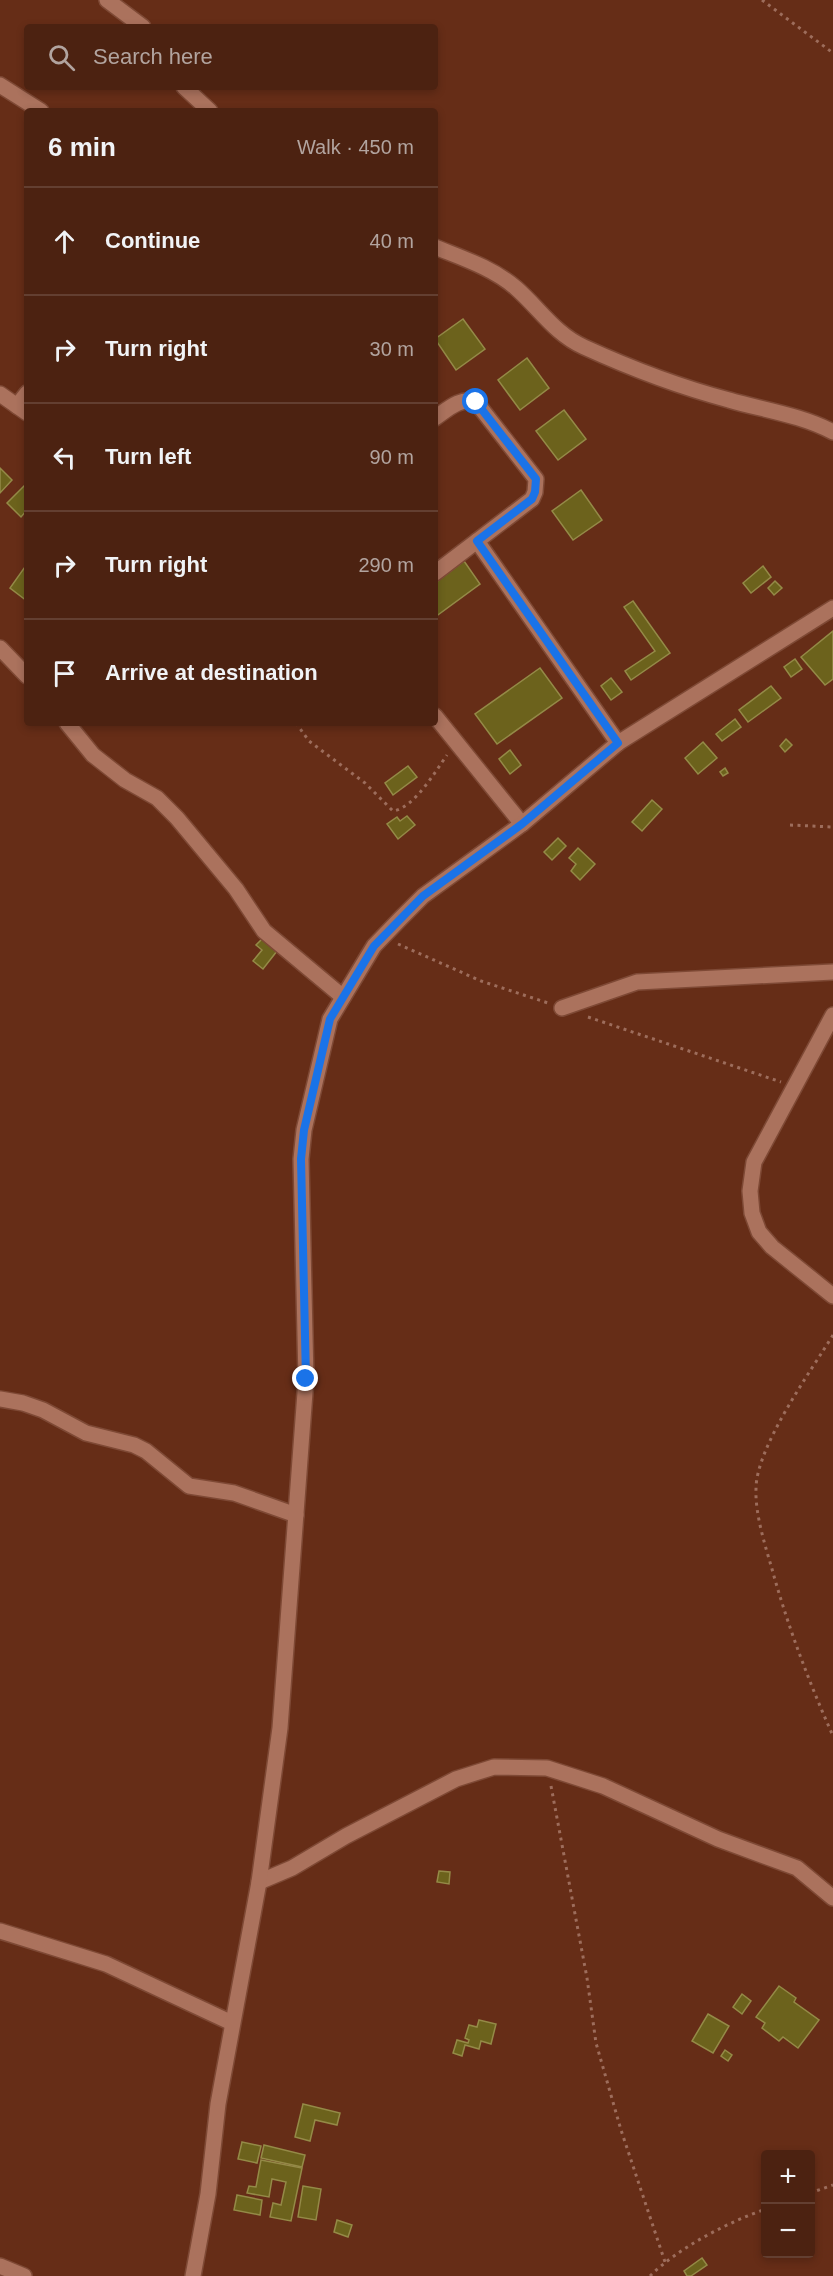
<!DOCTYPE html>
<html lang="en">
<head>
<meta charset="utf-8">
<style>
	body { margin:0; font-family:Arial,sans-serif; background:#532a1a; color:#f1f3f6 }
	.controls { position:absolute; right:18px; bottom:18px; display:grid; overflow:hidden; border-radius:6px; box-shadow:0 3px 9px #0003 }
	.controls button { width:54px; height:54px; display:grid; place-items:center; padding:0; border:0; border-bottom:2px solid #633f31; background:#4c2211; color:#f1f3f6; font:30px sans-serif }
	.stop { position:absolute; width:18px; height:18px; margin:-14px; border:4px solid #1a73e8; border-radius:50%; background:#fff }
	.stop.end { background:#1a73e8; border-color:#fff; box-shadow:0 2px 6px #0008 }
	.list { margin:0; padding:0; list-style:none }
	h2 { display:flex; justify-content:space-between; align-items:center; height:78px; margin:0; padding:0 24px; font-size:26px }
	h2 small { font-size:20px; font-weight:400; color:#b2a49f }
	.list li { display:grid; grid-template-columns:39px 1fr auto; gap:18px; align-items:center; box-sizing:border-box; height:108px; padding:0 24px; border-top:2px solid #633f31 }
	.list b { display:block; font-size:22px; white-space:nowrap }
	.list em { font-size:20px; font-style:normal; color:#b2a49f }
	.icon { flex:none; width:33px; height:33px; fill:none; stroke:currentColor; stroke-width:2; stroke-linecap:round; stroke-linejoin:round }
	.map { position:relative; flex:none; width:833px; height:2276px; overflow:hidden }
	.search { position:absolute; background:#4c2211; box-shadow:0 3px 9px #0003; left:24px; top:24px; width:414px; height:66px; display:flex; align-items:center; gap:15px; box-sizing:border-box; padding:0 21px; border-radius:6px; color:#b2a49f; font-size:22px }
	.panel { position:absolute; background:#4c2211; box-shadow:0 3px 9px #0003; left:24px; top:108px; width:414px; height:618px; border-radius:6px }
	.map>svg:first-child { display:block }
	.building { fill:#6c621c; stroke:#948a47; stroke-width:1.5 }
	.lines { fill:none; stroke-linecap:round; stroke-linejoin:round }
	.minor-casing { stroke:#7e4935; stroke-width:18 }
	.path { stroke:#9d6d5c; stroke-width:3; stroke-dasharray:3 4.5; stroke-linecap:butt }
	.minor { stroke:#ab725d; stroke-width:15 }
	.route { stroke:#1a73e8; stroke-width:8 }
</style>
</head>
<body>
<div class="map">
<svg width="833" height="2276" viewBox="0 0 833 2276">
	<rect width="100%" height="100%" fill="#662d17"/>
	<g class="building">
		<polygon points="463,319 485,349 456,370 435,339"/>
		<polygon points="527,358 549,388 520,410 498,380"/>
		<polygon points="564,410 586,439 558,460 536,431"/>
		<polygon points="0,468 12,480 0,493"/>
		<polygon points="27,483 27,510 21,517 7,503"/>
		<polygon points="581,490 602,520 573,540 552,511"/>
		<polygon points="464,561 480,584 435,617 435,583"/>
		<polygon points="27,564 27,601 10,588"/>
		<polygon points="763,566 771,577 751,593 743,583"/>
		<polygon points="775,581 782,588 774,595 768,588"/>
		<polygon points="633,601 670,653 631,680 625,671 655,651 624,607"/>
		<polygon points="833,631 833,679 825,685 801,657"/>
		<polygon points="795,659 802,669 791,677 784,667"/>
		<polygon points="540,668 562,698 497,744 475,714"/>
		<polygon points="611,678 622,692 611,700 601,686"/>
		<polygon points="771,686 781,698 748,722 739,710"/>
		<polygon points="735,719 741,727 722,741 716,734"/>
		<polygon points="786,739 792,745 785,752 780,746"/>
		<polygon points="703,742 717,758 698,774 685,758"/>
		<polygon points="510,750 521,765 510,774 499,759"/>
		<polygon points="408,766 417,777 393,795 385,783"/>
		<polygon points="725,768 728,773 723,776 720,772"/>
		<polygon points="652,800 662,809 642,831 632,822"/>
		<polygon points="407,816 415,825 398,839 387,824 397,817 400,821"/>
		<polygon points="558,838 566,846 552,860 544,852"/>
		<polygon points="578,848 595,864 580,880 571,871 576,864 569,858"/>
		<polygon points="262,939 277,951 263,969 253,961 262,950 256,945"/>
		<polygon points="439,1871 450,1872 449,1884 437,1882"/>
		<polygon points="779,1986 796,1998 794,2002 819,2020 798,2048 783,2037 779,2041 762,2028 765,2023 756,2017"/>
		<polygon points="742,1994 751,2001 742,2014 733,2007"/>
		<polygon points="708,2014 729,2026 713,2053 692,2041"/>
		<polygon points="479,2020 496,2024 491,2044 481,2041 479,2049 465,2045 462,2056 453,2053 457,2040 468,2043 469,2040 465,2038 469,2025 477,2027"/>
		<polygon points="725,2050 732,2055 728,2061 721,2056"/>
		<polygon points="303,2104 340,2113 337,2125 315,2120 310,2141 295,2137"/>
		<polygon points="242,2142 261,2146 257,2163 238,2159"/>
		<polygon points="264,2145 305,2155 302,2167 261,2158"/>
		<polygon points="261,2160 302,2168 291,2221 270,2217 273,2203 281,2205 286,2182 272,2179 269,2197 247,2193 249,2186 256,2187"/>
		<polygon points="303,2186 321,2189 316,2220 298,2217"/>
		<polygon points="237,2195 262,2200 260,2215 234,2210"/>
		<polygon points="337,2220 352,2225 348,2237 334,2232"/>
		<polygon points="702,2258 707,2265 691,2276 687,2276 684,2271"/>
	</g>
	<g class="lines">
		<defs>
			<g id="minor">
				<polyline points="107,0 143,27"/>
				<polyline points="0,85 41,111"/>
				<polyline points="184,87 210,111"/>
				<path d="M435,247c27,11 58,21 81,41 23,20 39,46 68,59 46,21 96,40 145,53 34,10 72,15 104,32"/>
				<polyline points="0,394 27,413"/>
				<polyline points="17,406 27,393"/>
				<path d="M435,418c13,-9 25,-21 41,-16l60,77 -1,13 -3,7 -97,74"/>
				<polyline points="477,541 618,743"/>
				<polyline points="0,648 27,676"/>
				<polyline points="435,716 522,824"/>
				<polyline points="67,723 93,755 125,780 157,798 177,818 236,889 264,931 343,997"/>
				<polyline points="562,1008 637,982 833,972"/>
				<polyline points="833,1015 754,1162 750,1191 752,1213 759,1232 772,1247 833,1296"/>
				<polyline points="0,1399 23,1403 43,1410 86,1433 134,1445 146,1451 189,1486 234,1493 296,1515"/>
				<polyline points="259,1882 292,1868 346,1836 456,1779 494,1767 547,1768 603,1786 718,1839 797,1868 833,1898"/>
				<polyline points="0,1931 106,1964 232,2023"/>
				<polyline points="0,2266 24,2276"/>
				<polyline points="193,2276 208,2194 218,2104 259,1882 280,1728 306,1379 301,1159 304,1130 330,1019 374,946 400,919 423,896 522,824 618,743 833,608"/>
			</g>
		</defs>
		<use href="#minor" class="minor-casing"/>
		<g class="path">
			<polyline points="762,0 833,53"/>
			<path d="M296,723l13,18 56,42 28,28c21,-3 42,-39 54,-56"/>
			<polyline points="790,825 833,827"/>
			<polyline points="398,944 481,981 548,1003"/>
			<polyline points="588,1017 781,1082"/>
			<path d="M833,1335c-22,36 -77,112 -77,154 -1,25 9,56 16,80 16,58 37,113 61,167"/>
			<polyline points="551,1786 587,1978 596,2043 621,2130 665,2262"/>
			<polyline points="810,2193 833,2185"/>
			<path d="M650,2276c28,-28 78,-54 116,-67"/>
		</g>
		<use href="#minor" class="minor"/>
	</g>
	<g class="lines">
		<polyline class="route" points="306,1379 301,1159 304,1130 330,1019 374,946 423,896 522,824 618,743 477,541 532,499 535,492 536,479 476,402"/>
	</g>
</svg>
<div class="controls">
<button>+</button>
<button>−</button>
</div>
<div class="stop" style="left:476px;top:402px"></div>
<div class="stop end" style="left:306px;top:1379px"></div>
<div class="search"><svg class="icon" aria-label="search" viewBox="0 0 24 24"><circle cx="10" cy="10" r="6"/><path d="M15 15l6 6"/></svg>Search here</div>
<section class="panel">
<h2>6 min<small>Walk · 450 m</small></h2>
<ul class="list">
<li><svg class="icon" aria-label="ahead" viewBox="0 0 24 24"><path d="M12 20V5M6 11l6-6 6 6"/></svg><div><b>Continue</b></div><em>40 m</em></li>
<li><svg class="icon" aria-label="right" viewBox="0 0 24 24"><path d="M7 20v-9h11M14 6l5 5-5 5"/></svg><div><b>Turn right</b></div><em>30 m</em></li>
<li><svg class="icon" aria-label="left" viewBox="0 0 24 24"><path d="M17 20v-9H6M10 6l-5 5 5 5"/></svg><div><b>Turn left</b></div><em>90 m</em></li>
<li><svg class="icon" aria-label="right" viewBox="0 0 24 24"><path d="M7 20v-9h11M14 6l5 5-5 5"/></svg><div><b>Turn right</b></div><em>290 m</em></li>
<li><svg class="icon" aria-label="arrive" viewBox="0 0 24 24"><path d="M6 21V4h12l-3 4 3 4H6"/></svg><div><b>Arrive at destination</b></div></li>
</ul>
</section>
</div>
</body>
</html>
